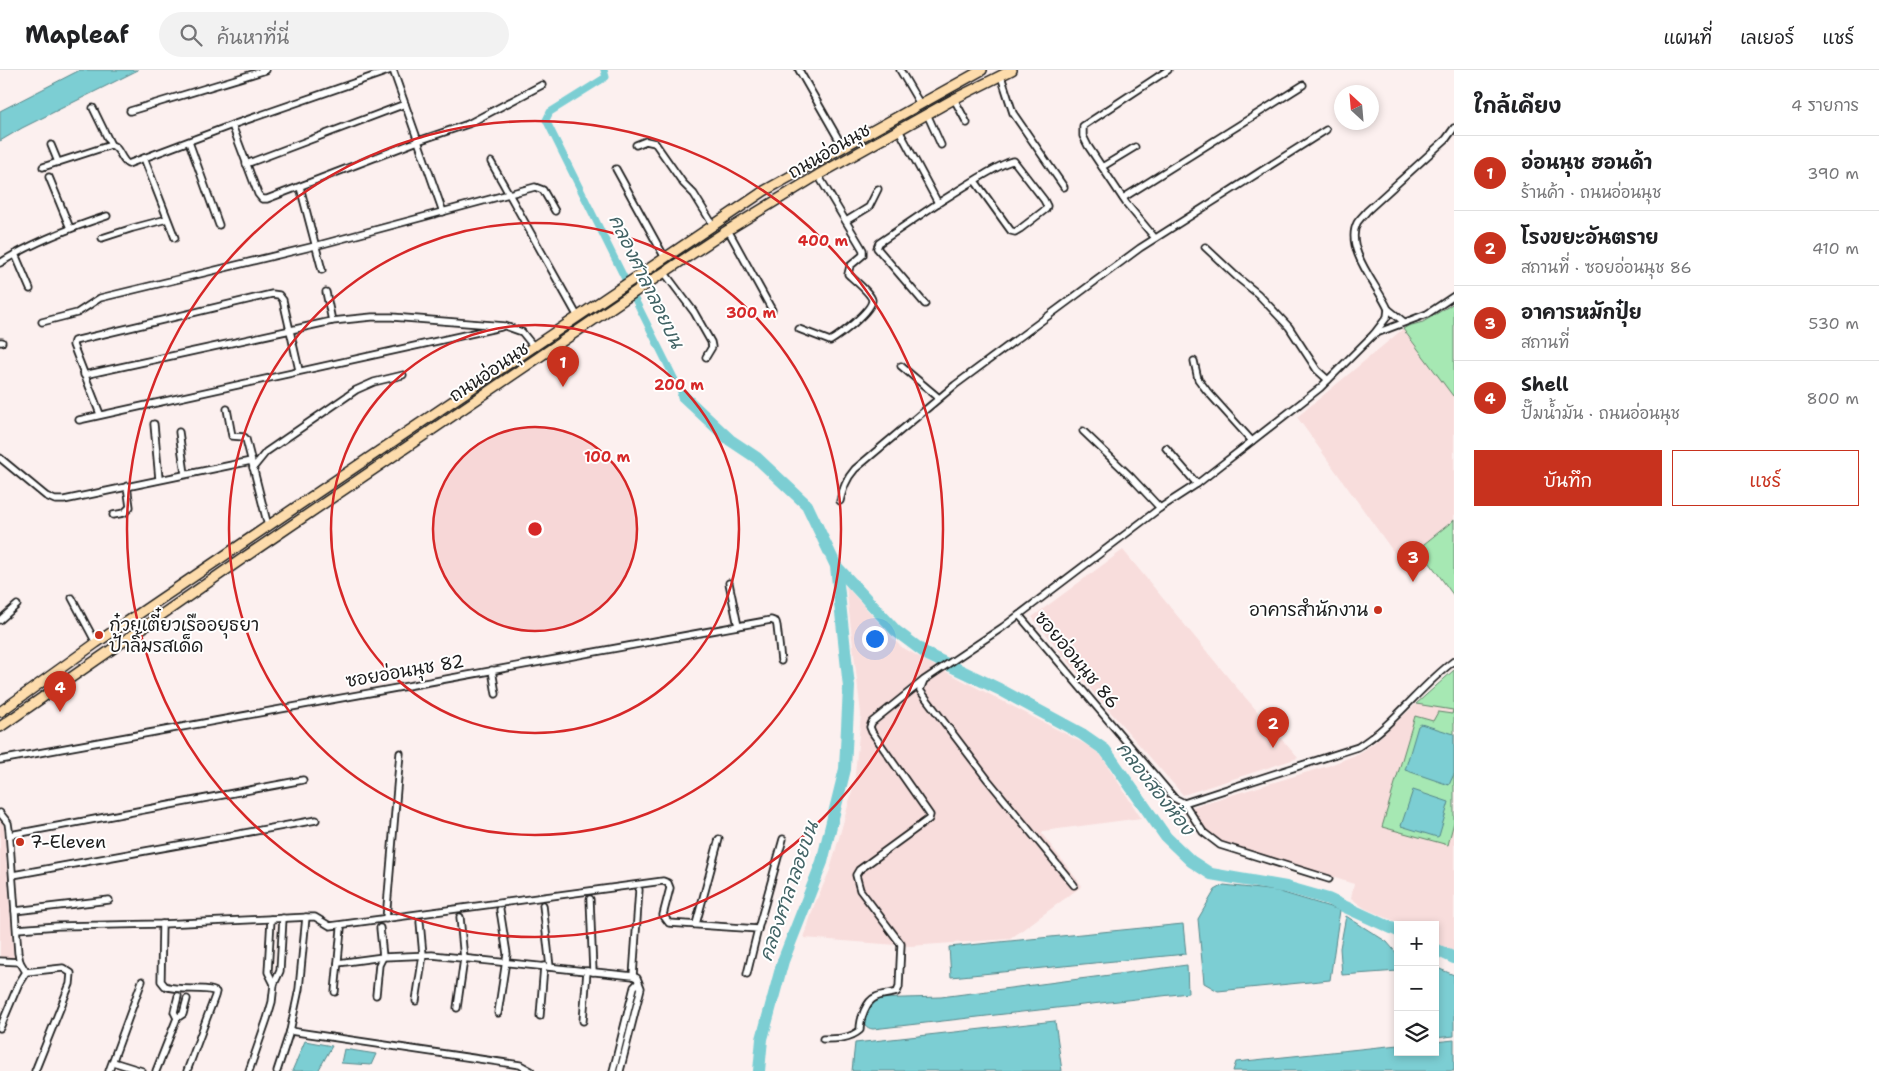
<!DOCTYPE html>
<html lang="th">
<head>
<meta charset="utf-8">
<style>
	body { margin:0; font-family:"Shantell Sans","Playpen Sans Thai",sans-serif; background:#f2f2f2; color:#202124 }
	.controls { position:absolute; right:15px; bottom:15px; display:grid; overflow:hidden; border-radius:0px; box-shadow:0 2px 8px #0003 }
	.controls button { width:45px; height:45px; display:grid; place-items:center; padding:0; border:0; border-bottom:1px solid #e0e0e0; background:#fff; color:#202124; font:25px sans-serif }
	.compass { position:absolute; left:1334px; top:15px; width:45px; height:45px; border-radius:50%; background:#fff; box-shadow:0 2px 8px #0003; rotate:334deg }
	.you { position:absolute; left:874px; top:568px; width:18px; height:18px; margin:-12px; border:4px solid #fff; border-radius:50%; background:#1a73e8; box-shadow:0 0 0 8px #1a73e833 }
	.badge { display:grid; place-items:center; width:32px; height:32px; border-radius:50%; background:#c8321e; color:#fff; font-size:16px; font-weight:700 }
	.pin { position:absolute; translate:-50% -41px; filter:drop-shadow(0 1px 2px #0008) }
	.pin::after { content:''; position:absolute; top:26px; width:18px; height:15px; background:inherit; clip-path:polygon(0 0,100% 0,50% 100%) }
	.list { margin:0; padding:0; list-style:none }
	h2 { display:flex; justify-content:space-between; align-items:center; height:65px; margin:0; padding:0 20px; font-size:21px }
	h2 small { font-size:16px; font-weight:400; color:#757577 }
	.list li { display:grid; grid-template-columns:32px 1fr auto; gap:15px; align-items:center; box-sizing:border-box; height:75px; padding:0 20px; border-top:1px solid #e0e0e0 }
	.list b { display:block; font-size:19px; white-space:nowrap }
	.list p { margin:0; font-size:16px; white-space:nowrap; color:#757577 }
	.list em { font-size:16px; font-style:normal; color:#757577 }
	.actions { display:flex; gap:10px; padding:15px 20px }
	.actions a { flex:1; padding:11px 0; border:1px solid #c8321e; border-radius:0px; text-align:center; font-size:18px; color:#c8321e }
	.actions .main { background:#c8321e; color:#fff }
	.icon { flex:none; width:28px; height:28px; fill:none; stroke:currentColor; stroke-width:2; stroke-linecap:round; stroke-linejoin:round }
	.map { position:relative; flex:none; width:1454px; height:1001px; overflow:hidden }
	header { display:flex; align-items:center; gap:30px; box-sizing:border-box; height:70px; padding:0 25px; background:#fff; border-bottom:1px solid #e0e0e0 }
	header strong { font-size:24px }
	nav { display:flex; gap:28px; margin-inline-start:auto; font-size:18px }
	.search { width:350px; height:45px; background:#f2f2f2; display:flex; align-items:center; gap:12px; box-sizing:border-box; padding:0 18px; border-radius:28px; color:#757577; font-size:19px }
	main { display:flex }
	aside { flex:1; background:#fff }
	.map>svg:first-child { display:block }
	.built { fill:#f8dddc }
	.green { fill:#a6e8b3; stroke:#618268 }
	.water { fill:#7cced3; stroke:#56878a }
	.lines { fill:none; stroke-linecap:round; stroke-linejoin:round }
	.canal { stroke:#7cced3; stroke-width:7 }
	.river { stroke:#7cced3; stroke-width:12 }
	.minor-casing { stroke:#1c1c1c; stroke-width:9 }
	.primary-casing { stroke:#1c1c1c; stroke-width:12 }
	.minor { stroke:#fff; stroke-width:5.5 }
	.primary { stroke:#fddcac; stroke-width:9 }
	.ring { fill:none; stroke:#d62828; stroke-width:2.5 }
	.poi-dot { fill:#c8321e; stroke:#fff; stroke-width:2 }
	.labels { text-anchor:middle; stroke-width:4; stroke-linejoin:round; paint-order:stroke }
	.street-label { font-size:18px; fill:#1c1c1c; stroke:#fff }
	.poi-label { font-size:18px; fill:#1c1c1c; stroke:#fff; text-anchor:start }
	.water-label { font-size:19px; font-style:italic; fill:#426365; stroke:#fff }
	.centre { fill:#d62828; stroke:#fff; stroke-width:2.5 }
	.ring-label { font-size:15px; text-anchor:middle; font-weight:bold; fill:#d62828; stroke:#fff; stroke-width:4; stroke-linejoin:round; paint-order:stroke }
</style>
</head>
<body>
<header>
<strong>Mapleaf</strong>
<div class="search"><svg class="icon" aria-label="search" viewBox="0 0 24 24"><circle cx="10" cy="10" r="6"/><path d="M15 15l6 6"/></svg>ค้นหาที่นี่</div>
<nav><a>แผนที่</a><a>เลเยอร์</a><a>แชร์</a></nav>
</header>
<main>
<div class="map">
<svg width="1454" height="1001" viewBox="0 0 1454 1001">
	<rect width="100%" height="100%" fill="#fcf0ef"/>
	<filter id="ink" filterUnits="userSpaceOnUse"><feTurbulence type="fractalNoise" baseFrequency=".02" numOctaves="2"/><feDisplacementMap in="SourceGraphic" scale="10" xChannelSelector="R" yChannelSelector="G"/><feConvolveMatrix kernelMatrix="1 2 1 2 8 2 1 2 1" color-interpolation-filters="sRGB"/></filter>
	<g filter="url(#ink)">
		<g class="built">
			<polygon points="1403,259 1454,325 1454,450 1419,478 1423,484 1405,498 1297,347"/>
			<polygon points="1123,480 1231,611 1298,688 1183,725 1093,622 1032,547"/>
			<polygon points="846,516 900,576 935,596 1089,676 1101,685 1141,748 1043,761 1042,764 1082,816 1010,869 910,876 804,868 814,836 830,800 854,714 861,644"/>
			<polygon points="1416,634 1453,639 1449,655 1454,656 1454,882 1435,874 1435,855 1403,855 1364,838 1351,828 1354,814 1223,773 1209,763 1189,740 1192,737 1328,696 1358,684 1373,674"/>
			<polygon points="0,748 2,750 4,759 14,888 0,888"/>
		</g>
		<g class="green">
			<polygon points="1454,233 1454,325 1453,326 1403,259 1408,256 1423,252"/>
			<polygon points="1454,450 1454,526 1419,478"/>
			<polygon points="1454,600 1454,752 1448,775 1382,757 1415,646 1433,651 1438,642 1452,644 1453,640 1416,634"/>
		</g>
		<g class="water">
			<polygon points="80,0 138,0 22,58 0,71 0,41"/>
			<polygon points="1421,654 1454,664 1454,704 1449,715 1405,700 1418,656"/>
			<polygon points="1413,720 1449,732 1439,766 1437,767 1401,756"/>
			<polygon points="1224,815 1277,821 1340,840 1330,910 1218,921 1204,913 1198,849 1215,820"/>
			<polygon points="1346,846 1387,872 1398,885 1398,901 1342,905 1340,878"/>
			<polygon points="1183,854 1186,884 951,907 949,877"/>
			<path d="M1187,895l1,28 -315,36c-14,-1 -13,-23 -4,-30l72,-2z"/>
			<polygon points="1435,897 1454,905 1454,966 1435,968"/>
			<polygon points="1055,951 1062,1001 852,1001 855,973"/>
			<polygon points="1454,970 1454,1001 1233,1001 1236,992 1398,975 1398,982 1435,982 1435,972"/>
			<polygon points="305,971 332,976 318,1001 292,1001"/>
			<polygon points="344,979 376,984 371,995 341,993"/>
		</g>
		<g class="lines">
			<polyline class="canal" points="604,0 606,7 550,42 546,50 683,326"/>
			<g class="river">
				<polyline points="683,326 730,370 757,388 807,435 836,496 849,617 845,699 822,792 783,891 762,969 759,1001"/>
				<polyline points="836,496 896,561 928,585 999,619 1082,664 1105,680 1166,767 1191,791 1211,804 1286,817 1328,829 1398,861"/>
				<polyline points="1435,879 1454,888"/>
			</g>
			<defs>
				<g id="minor">
					<polyline points="393,0 443,142"/>
					<polyline points="799,0 843,77"/>
					<polyline points="900,0 920,34"/>
					<polyline points="1001,6 1013,43 1064,117"/>
					<polyline points="954,29 967,53"/>
					<polyline points="93,38 111,75"/>
					<polyline points="130,41 266,0"/>
					<polyline points="927,44 941,75"/>
					<polyline points="232,55 258,124 262,129 267,129 418,71 468,54 542,15"/>
					<polyline points="899,60 938,133 879,173 877,178 925,234"/>
					<polyline points="189,72 219,155"/>
					<polyline points="51,75 58,92"/>
					<polyline points="636,75 646,71 655,73 683,113 694,124 713,155"/>
					<polyline points="144,88 175,168"/>
					<polyline points="491,92 578,247"/>
					<polyline points="246,94 405,34"/>
					<path d="M43,97l68,-22c9,2 9,14 17,19l104,-39 159,-55"/>
					<polyline points="1102,97 1135,77"/>
					<polyline points="616,99 665,188"/>
					<polyline points="49,107 70,158"/>
					<polyline points="300,117 322,200"/>
					<polyline points="1123,128 1303,15"/>
					<path d="M938,133c12,-7 66,-43 76,-42l30,39 3,6 -1,3 -26,20 -5,3 -4,-1 -36,-50"/>
					<polyline points="846,151 869,137 878,119"/>
					<polyline points="728,160 772,240"/>
					<polyline points="102,168 133,158 167,149"/>
					<polyline points="1155,168 1126,133 1088,76 1083,66 1083,56 1168,0"/>
					<polyline points="1205,177 1237,207 1258,224 1289,257 1317,300 1328,310"/>
					<polyline points="15,184 30,219"/>
					<path d="M0,193c33,-21 70,-35 107,-47"/>
					<polyline points="664,202 694,242 711,272 712,277 706,287"/>
					<polyline points="326,222 332,251"/>
					<polyline points="1388,239 1404,252"/>
					<polyline points="42,252 77,243 100,228 315,176 535,117 543,120 555,141"/>
					<path d="M799,259l31,12c9,-5 42,-30 42,-41 -1,-7 -19,-21 -24,-26l2,-8 13,-11v-5l-45,-75"/>
					<path d="M1374,264l13,-17 1,-8c-10,-23 -44,-60 -31,-86 2,-4 7,-8 10,-12l79,-72 8,-11"/>
					<polyline points="0,272 2,272"/>
					<polyline points="1194,291 1198,309 1207,321 1252,371"/>
					<polyline points="901,296 939,328"/>
					<polyline points="84,305 332,251 372,247 392,247 505,256 522,262 534,277"/>
					<polyline points="227,339 232,366 244,367 246,369 268,456"/>
					<polyline points="100,344 73,275 74,271 272,224 279,225 283,230 299,300"/>
					<polyline points="79,350 501,257"/>
					<polyline points="154,354 159,409"/>
					<polyline points="1083,361 1131,407 1160,438"/>
					<polyline points="179,362 185,404"/>
					<polyline points="1166,378 1197,414"/>
					<polyline points="0,388 46,426 55,430 64,430 251,391"/>
					<polyline points="253,398 266,382 356,320 374,312 403,305"/>
					<path d="M840,431c3,-12 6,-22 15,-32l100,-84 185,-137 186,-118"/>
					<polyline points="113,445 124,443 130,437 127,416"/>
					<polyline points="729,513 738,556"/>
					<polyline points="72,528 96,573"/>
					<path d="M1019,545l155,183 10,5 174,-56c37,-23 61,-60 96,-86"/>
					<polyline points="0,550 17,535"/>
					<polyline points="492,600 496,624"/>
					<polyline points="0,690 771,550 776,552 777,556 781,591"/>
					<polyline points="1184,733 1203,762 1220,775 1329,809"/>
					<polyline points="0,743 8,753 9,760 18,883 20,892 26,902 19,913 0,958"/>
					<polyline points="10,765 303,710"/>
					<polyline points="13,805 316,750"/>
					<polyline points="1074,815 988,710 922,623 920,620 924,610 1003,557 1160,438 1197,414 1320,318 1374,264 1427,244 1454,226"/>
					<polyline points="590,829 593,902"/>
					<polyline points="543,835 550,897"/>
					<polyline points="15,841 109,830"/>
					<polyline points="306,847 299,919 290,961 520,995 531,1001"/>
					<polyline points="271,849 268,902 274,914"/>
					<polyline points="386,849 400,683"/>
					<path d="M162,854l-1,57 4,5c14,6 42,0 51,6l-1,4 -28,75"/>
					<polyline points="696,854 719,769"/>
					<polyline points="17,859 58,856 162,854 310,847 315,847 330,856 663,811 668,813 670,818 663,845 669,853 758,859 747,904"/>
					<polyline points="758,859 783,769"/>
					<polyline points="0,891 20,892"/>
					<polyline points="338,893 383,887 432,885 633,906 637,908 641,918 620,1001"/>
					<polyline points="26,902 63,898 71,903 70,914 35,1001"/>
					<polyline points="633,906 639,820"/>
					<polyline points="335,922 341,859"/>
					<polyline points="376,925 379,895 383,887 380,858"/>
					<polyline points="416,931 423,885 420,852"/>
					<polyline points="457,938 464,889 460,847"/>
					<polyline points="498,943 507,884 500,840"/>
					<polyline points="540,946 544,896"/>
					<polyline points="177,948 174,942 178,926"/>
					<polyline points="583,951 587,901"/>
					<path d="M823,969c13,0 27,0 37,-9 0,-11 6,-29 16,-33 6,-3 15,-3 21,-5l2,-5 2,-43 -41,-54 -4,-15 3,-5 70,-51 1,-4 -58,-83 -2,-5 2,-5 51,-41"/>
					<polyline points="113,992 142,1001"/>
					<polyline points="109,1001 142,911"/>
					<polyline points="156,1001 177,948 183,944 187,929"/>
					<polyline points="249,1001 267,949 272,932 274,914 280,901 283,848"/>
					<polyline points="277,1001 290,961"/>
					<polyline points="613,1001 634,917 638,913"/>
				</g>
				<g id="primary">
					<polyline points="0,642 96,573 268,456 730,144 764,121 982,0"/>
					<polyline points="0,657 239,491 648,213 728,160 818,105 954,29 1012,0"/>
				</g>
			</defs>
			<use href="#minor" class="minor-casing"/>
			<use href="#primary" class="primary-casing"/>
			<use href="#minor" class="minor"/>
			<use href="#primary" class="primary"/>
		</g>
	</g>
	<circle cx="535" cy="459" r="102" fill="#d62828" fill-opacity=".12"/>
	<g class="ring">
		<circle cx="535" cy="459" r="102"/>
		<circle cx="535" cy="459" r="204"/>
		<circle cx="535" cy="459" r="306"/>
		<circle cx="535" cy="459" r="408"/>
	</g>
	<g class="poi-dot">
		<circle cx="1378" cy="540" r="5"/>
		<circle cx="99" cy="565" r="5"/>
		<circle cx="20" cy="772" r="5"/>
	</g>
	<g class="labels">
		<g class="street-label">
			<text transform="translate(829 81) rotate(-30)" y="6">ถนนอ่อนนุช</text>
			<text transform="translate(489 302) rotate(-34)" y="6">ถนนอ่อนนุช</text>
			<text transform="translate(1077 590) rotate(50)" y="6">ซอยอ่อนนุช 86</text>
			<text transform="translate(405 601) rotate(-10)" y="6">ซอยอ่อนนุช 82</text>
		</g>
		<g class="poi-label">
			<text x="1368" y="546" text-anchor="end">อาคารสำนักงาน</text>
			<text x="109" y="561">ก๋วยเตี๋ยวเรืออยุธยา<tspan x="109" dy="21">ป้าลิ้มรสเด็ด</tspan></text>
			<text x="30" y="778">7-Eleven</text>
		</g>
		<g class="water-label">
			<text transform="translate(647 211) rotate(64)" y="7">คลองศาลาลอยบน</text>
			<text transform="translate(1156 718) rotate(52)" y="7">คลองสองห้อง</text>
			<text transform="translate(788 821) rotate(-71)" y="7">คลองศาลาลอยบน</text>
		</g>
	</g>
	<circle cx="535" cy="459" r="8" class="centre"/>
	<g class="ring-label">
		<text x="823" y="176">400 m</text>
		<text x="751" y="248">300 m</text>
		<text x="679" y="320">200 m</text>
		<text x="607" y="392">100 m</text>
	</g>
</svg>
<div class="controls">
<button>+</button>
<button>−</button>
<button><svg class="icon" aria-label="layers" viewBox="0 0 24 24"><path d="M12 4l9 5-9 5-9-5zM3 14l9 5 9-5"/></svg></button>
</div>
<svg class="compass" viewBox="-18 -18 36 36"><path d="M0-13l5 13h-10z" fill="#e53935"/><path d="M0 13l5-13h-10z" fill="#757577"/></svg>
<div class="you"></div>
<div class="pin badge" style="left:563px;top:317px">1</div>
<div class="pin badge" style="left:1273px;top:678px">2</div>
<div class="pin badge" style="left:1413px;top:512px">3</div>
<div class="pin badge" style="left:60px;top:642px">4</div>
</div>
<aside>
<h2>ใกล้เคียง<small>4 รายการ</small></h2>
<ul class="list">
<li><span class="badge">1</span><div><b>อ่อนนุช ฮอนด้า</b><p>ร้านค้า · ถนนอ่อนนุช</p></div><em>390 m</em></li>
<li><span class="badge">2</span><div><b>โรงขยะอันตราย</b><p>สถานที่ · ซอยอ่อนนุช 86</p></div><em>410 m</em></li>
<li><span class="badge">3</span><div><b>อาคารหมักปุ๋ย</b><p>สถานที่</p></div><em>530 m</em></li>
<li><span class="badge">4</span><div><b>Shell</b><p>ปั๊มน้ำมัน · ถนนอ่อนนุช</p></div><em>800 m</em></li>
</ul>
<div class="actions"><a class="main">บันทึก</a><a>แชร์</a></div>
</aside>
</main>
</body>
</html>
